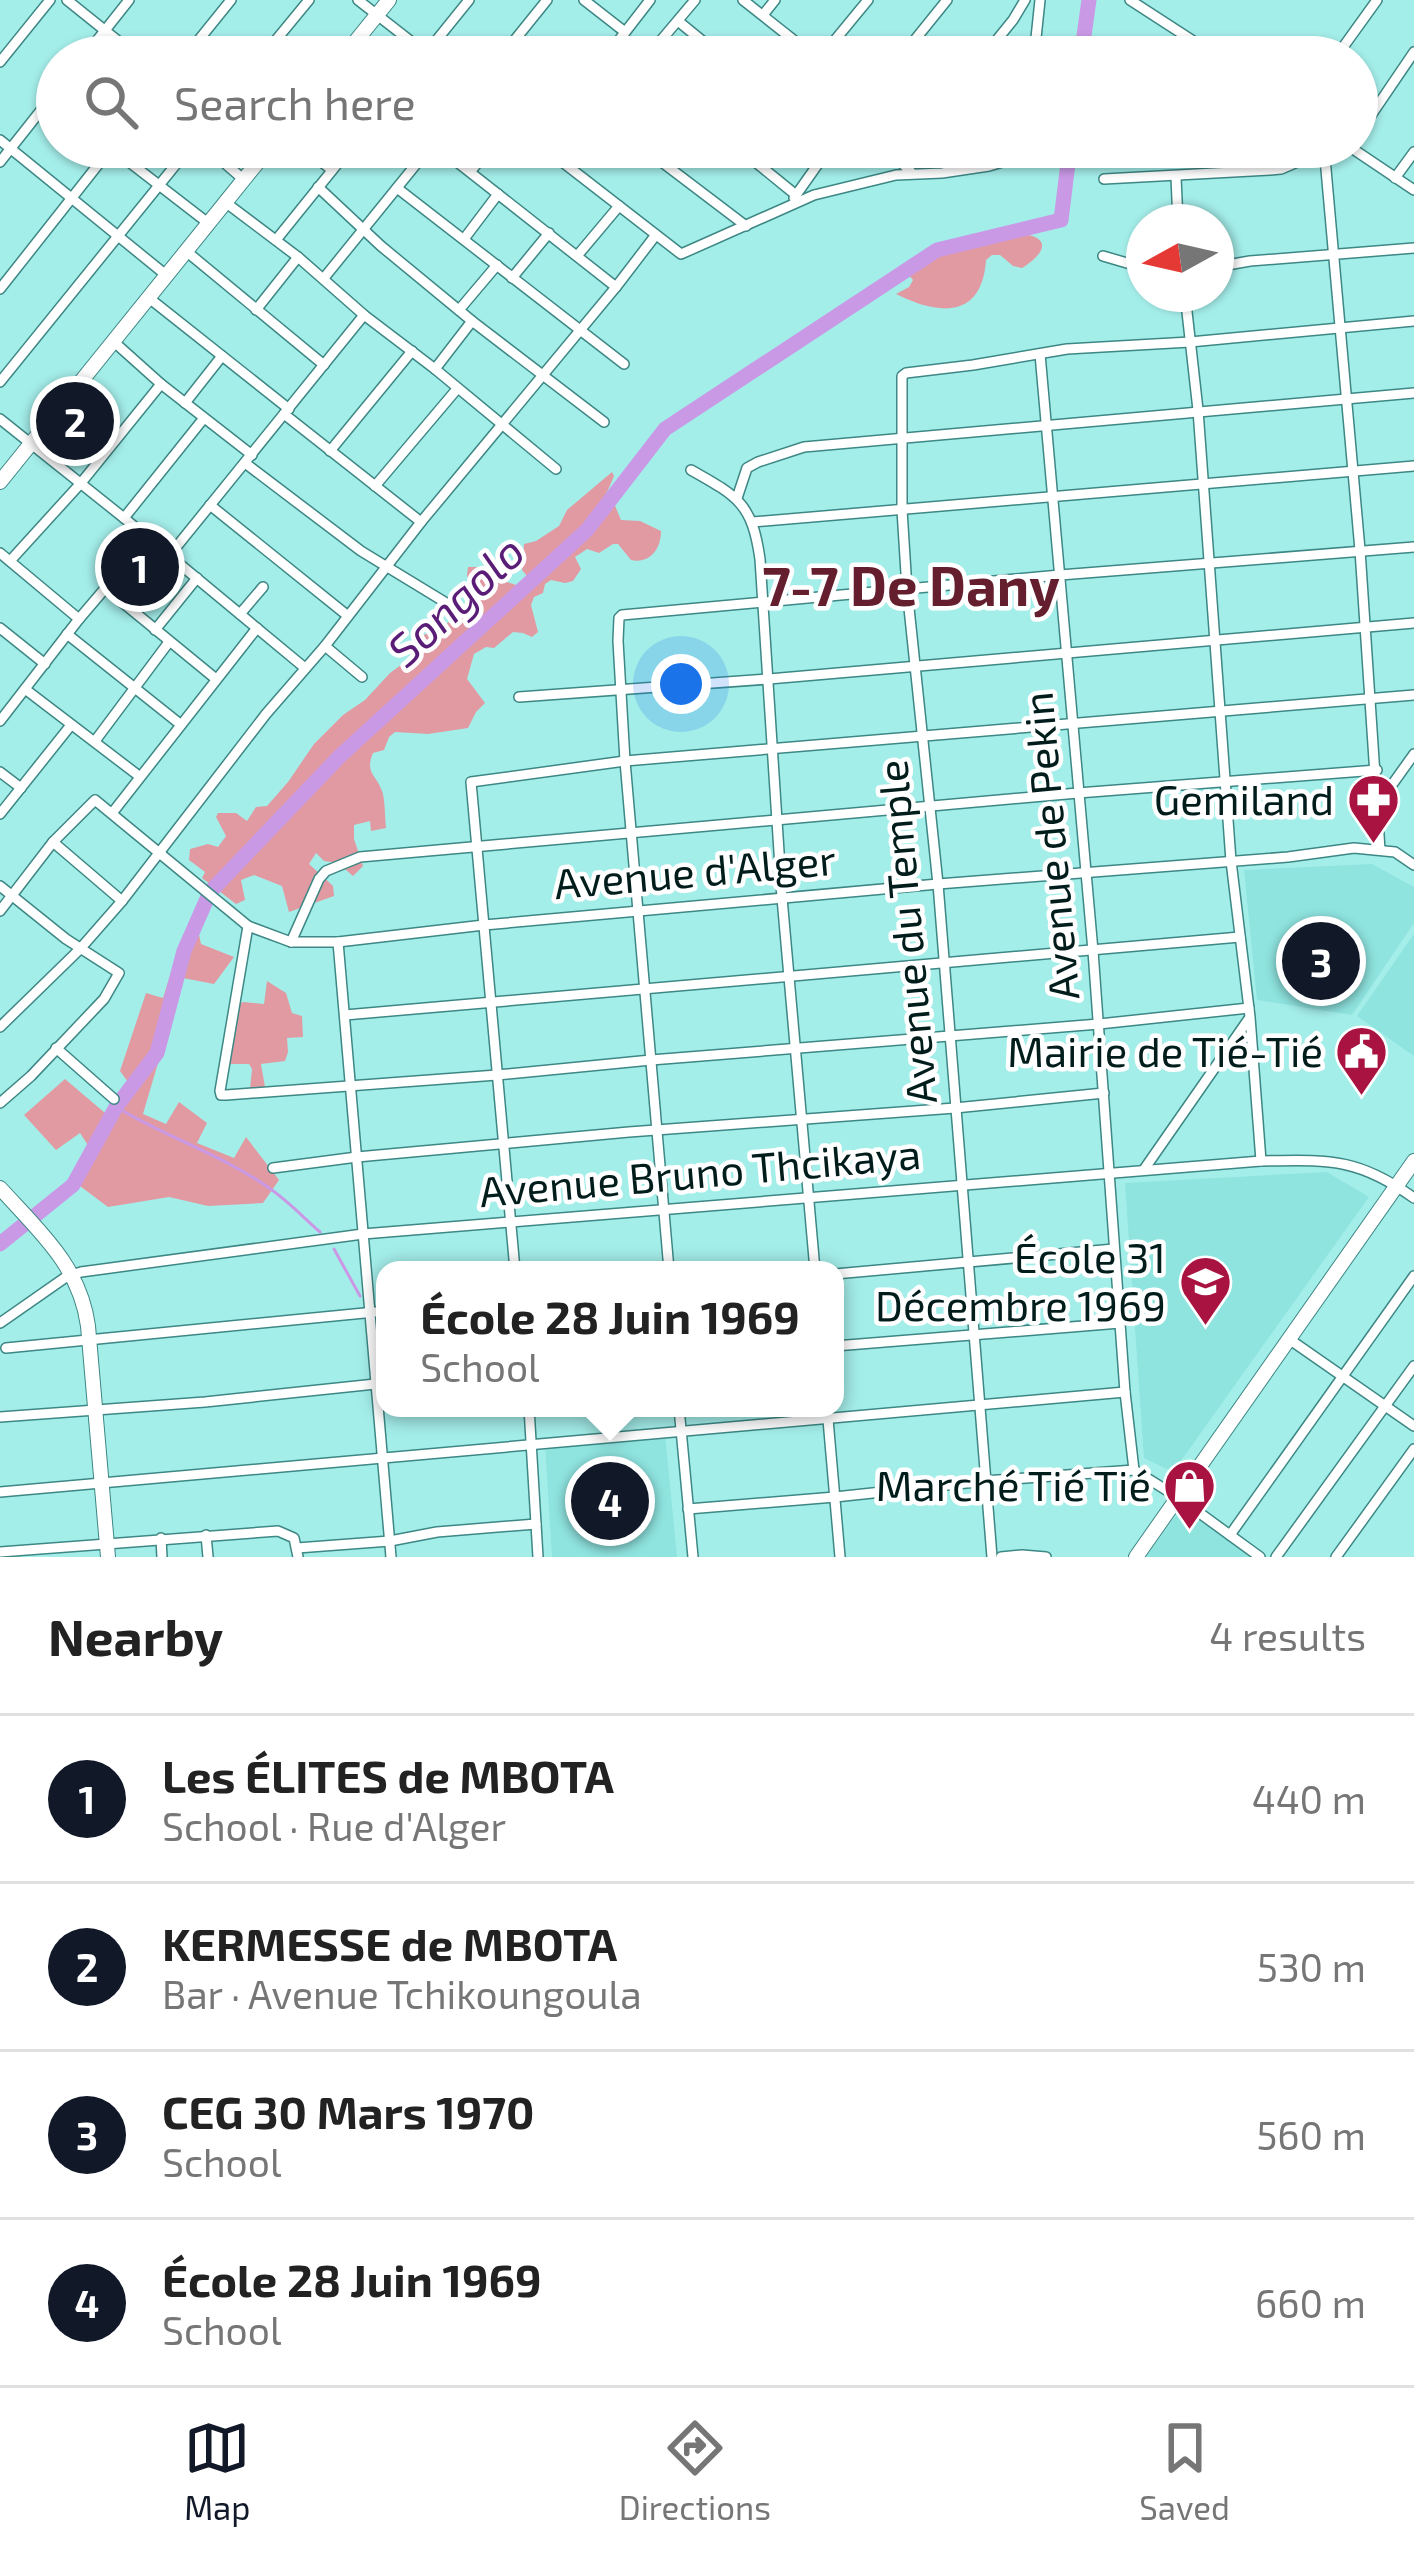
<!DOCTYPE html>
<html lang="en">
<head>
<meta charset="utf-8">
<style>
	body { margin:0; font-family:"Exo 2",sans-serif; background:#f6f6f6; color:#222 }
	.compass { position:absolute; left:1126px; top:204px; width:108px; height:108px; border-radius:50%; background:#fff; box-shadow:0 3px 9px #0004; rotate:262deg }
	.you { position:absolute; left:681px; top:684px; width:42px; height:42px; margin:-30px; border:9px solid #fff; border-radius:50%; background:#1a73e8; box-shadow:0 0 0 18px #1a73e833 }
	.badge { display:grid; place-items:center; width:78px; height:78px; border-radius:50%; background:#111827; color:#fff; font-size:39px; font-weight:700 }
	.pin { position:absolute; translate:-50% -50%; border:6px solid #fff; box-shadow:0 3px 12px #0006 }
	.popup { position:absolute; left:376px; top:1261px; width:468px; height:156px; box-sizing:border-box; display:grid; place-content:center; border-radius:24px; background:#fff; filter:drop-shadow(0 3px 9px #0005); font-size:39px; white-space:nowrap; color:#767676 }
	.popup b { font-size:45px; color:#222 }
	.popup::after { content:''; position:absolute; left:50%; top:100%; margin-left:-24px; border:24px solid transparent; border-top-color:#fff }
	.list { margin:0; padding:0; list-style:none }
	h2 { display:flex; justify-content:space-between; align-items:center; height:156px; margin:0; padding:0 48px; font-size:51px }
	h2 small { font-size:39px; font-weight:400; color:#767676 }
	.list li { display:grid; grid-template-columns:78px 1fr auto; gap:36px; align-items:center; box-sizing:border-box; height:168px; padding:0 48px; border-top:3px solid #e0e0e0 }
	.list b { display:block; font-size:45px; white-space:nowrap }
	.list p { margin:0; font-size:39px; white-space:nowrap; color:#767676 }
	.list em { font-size:39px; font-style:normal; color:#767676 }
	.icon { flex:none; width:66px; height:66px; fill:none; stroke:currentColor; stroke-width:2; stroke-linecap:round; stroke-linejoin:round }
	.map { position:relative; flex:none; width:1414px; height:1557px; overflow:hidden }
	.search { position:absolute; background:#fff; box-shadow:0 3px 9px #0004; left:36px; right:36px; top:36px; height:132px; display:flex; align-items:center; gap:30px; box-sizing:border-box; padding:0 42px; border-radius:66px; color:#767676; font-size:45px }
	.sheet { height:828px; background:#fff }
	nav { display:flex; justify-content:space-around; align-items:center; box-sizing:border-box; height:168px; border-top:3px solid #e0e0e0; background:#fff; font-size:33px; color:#767676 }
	nav a { display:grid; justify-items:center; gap:6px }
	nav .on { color:#111827 }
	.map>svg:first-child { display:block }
	.built { fill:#8fe4e0 }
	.green { fill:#e19aa2 }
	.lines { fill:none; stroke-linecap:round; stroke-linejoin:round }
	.stream { stroke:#c999e6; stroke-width:3 }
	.river { stroke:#c999e6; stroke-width:15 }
	.street-casing { stroke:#3d8784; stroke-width:12 }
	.secondary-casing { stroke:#3d8784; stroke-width:16 }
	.street { stroke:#fff; stroke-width:9 }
	.secondary { stroke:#fff; stroke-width:14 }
	.labels { text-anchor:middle; stroke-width:9; stroke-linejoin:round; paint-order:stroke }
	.poi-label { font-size:42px; fill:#001c1b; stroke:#fff; text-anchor:end }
	.street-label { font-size:42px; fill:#001c1b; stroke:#fff }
	.water-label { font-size:45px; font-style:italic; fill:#591d77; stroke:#fff }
	.district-label { font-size:54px; font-weight:bold; fill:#641e2d; stroke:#fff }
</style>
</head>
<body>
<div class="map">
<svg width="1414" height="1557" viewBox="0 0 1414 1557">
	<rect width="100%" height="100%" fill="#a4eeea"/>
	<g class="built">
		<polygon points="1372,864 1414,887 1414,923 1352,1015 1257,1000 1244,870"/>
		<polygon points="1414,934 1414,1056 1357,1016"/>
		<polygon points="1327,1172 1369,1197 1173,1472 1144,1458 1125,1183"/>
		<polygon points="665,1434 677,1557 552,1557 545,1445"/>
		<polygon points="1182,1507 1250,1557 1146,1557"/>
	</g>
	<g class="green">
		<path d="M1029,235c27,7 6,25 -7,33l-9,-2 -13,-11h-8l-6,5c-4,60 -48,55 -90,34l13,-7 4,-7 -6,-7 30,-20 68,-16z"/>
		<path d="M612,472l2,4c-8,21 -24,49 -42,64 -16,13 -30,22 -41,40l-198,175 -42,48 9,1 69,-73 32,-29 16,-10 26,-28 141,-129 17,-18 10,-21 10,24 19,1 21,10c0,18 -11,33 -30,29l-13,-16h-5l-14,9 -12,-4 -12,8 6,12 -8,12 -8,2 -14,-3 -6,4 -2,9 -9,4 -3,8 7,27 -6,5 -9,-4 -10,-1 -19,16 -8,-1 -12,7 -7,25 18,24 -9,9 -8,16 -40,6 -33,-2 -6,5 -5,13 -11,3c-9,21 5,22 10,41 2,10 2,23 3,34l-15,3 -1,-10 -16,4v14l9,27 -10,10 -15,-13 -14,-2 -8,-8 -7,11 24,22 1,10 -45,16 -7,-26 -28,-11 -13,5 4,20 -9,4 -34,-26 3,-6 -16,-12 1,-11 18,-5 10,3 8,-11 -10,-19 2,-4h18l11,8 9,-14 11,-1 21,-24 26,-38 29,-29 22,-15 25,-27 19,-14 13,-23 51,-26 3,-4 -9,-31 1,-8h9l11,13 7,-2 24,8 4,-2 4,-8 -5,-6 2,-26 12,-3 23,-15 8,-16z"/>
		<polygon points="201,903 207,906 198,930 201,944 234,957 214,984 183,978 143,1114 166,1124 179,1102 207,1123 197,1143 234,1158 246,1137 279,1180 263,1203 208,1206 169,1197 108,1207 80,1186 95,1156 80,1133 56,1150 24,1115 65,1079 105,1113 128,1082 120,1071 146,993 163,998 174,963"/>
		<polygon points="267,981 286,993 292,1013 302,1016 303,1037 287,1038 288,1052 285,1061 261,1064 265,1087 250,1089 252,1069 249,1064 225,1064 236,1006 243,1002 264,1004"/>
	</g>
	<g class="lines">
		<g class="stream">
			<path d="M116,1107c48,29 108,49 153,81 18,12 35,30 51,44"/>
			<polyline points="334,1249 360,1296"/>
		</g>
		<g class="river">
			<polyline points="1081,57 1089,0"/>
			<polyline points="0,1244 73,1185 116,1107 157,1053 184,951 210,892 340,756 587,530 665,429 937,250 1061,220 1070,147"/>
		</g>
		<defs>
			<g id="street">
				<polyline points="67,0 138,57"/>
				<polyline points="358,0 431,57"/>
				<polyline points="584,0 625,32"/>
				<polyline points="743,0 815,57"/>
				<polyline points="1130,0 1218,57"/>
				<polyline points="763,15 775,0"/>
				<polyline points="678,21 722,57"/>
				<polyline points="513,42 531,57"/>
				<polyline points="84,57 129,0"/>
				<polyline points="185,57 231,0"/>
				<polyline points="262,57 309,0"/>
				<polyline points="423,57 469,0"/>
				<polyline points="501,57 547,0"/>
				<polyline points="606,57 650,0"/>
				<polyline points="647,57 695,0"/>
				<polyline points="821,57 868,0"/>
				<polyline points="901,57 947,0"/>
				<polyline points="983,57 1013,20 1025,0"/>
				<polyline points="1034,57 1040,0"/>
				<polyline points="1336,57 1377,0"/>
				<polyline points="0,62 50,0"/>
				<polyline points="1357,136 1414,52"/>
				<polyline points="0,140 166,275"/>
				<polyline points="206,147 243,179"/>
				<polyline points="302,147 332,170"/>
				<polyline points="399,147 417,161"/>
				<polyline points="438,147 616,287"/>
				<polyline points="543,147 681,254 814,195 896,175 942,173 989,166 1016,158 1020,147"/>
				<polyline points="642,147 746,226"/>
				<polyline points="737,147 796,195"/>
				<polyline points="885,147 911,172"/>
				<polyline points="1324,147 1360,550 1380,850"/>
				<polyline points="1350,147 1414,190"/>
				<polyline points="111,148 208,223"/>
				<polyline points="0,162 57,90"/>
				<polyline points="471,171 490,147"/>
				<polyline points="1176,177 1178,222"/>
				<polyline points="1395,178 1414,152"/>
				<polyline points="1104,179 1270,170 1281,169 1325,150"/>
				<polyline points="318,187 381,246 472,321 604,422"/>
				<polyline points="397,188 624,364"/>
				<polyline points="794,198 830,147"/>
				<polyline points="225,202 298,257 364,315 435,369 556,469"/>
				<polyline points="464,239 498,194"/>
				<polyline points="276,240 351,147"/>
				<polyline points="186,251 324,365"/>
				<polyline points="577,256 619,206"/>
				<polyline points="1103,256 1144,268"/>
				<polyline points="1216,267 1250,261 1414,248"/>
				<polyline points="324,278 430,147"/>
				<polyline points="512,278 549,233"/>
				<polyline points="0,289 112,147"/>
				<polyline points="1185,294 1198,410 1231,861 1250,1017 1261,1161"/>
				<polyline points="149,298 289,409"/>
				<polyline points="256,310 298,257"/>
				<polyline points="459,310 497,265"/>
				<polyline points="113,341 161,384 252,455"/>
				<polyline points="1040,354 1093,951 1125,1392 1134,1470"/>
				<polyline points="435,369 472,321"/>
				<polyline points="0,382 190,147"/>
				<polyline points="185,403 222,356"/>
				<polyline points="284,414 421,522"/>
				<polyline points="0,419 124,518 305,668"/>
				<polyline points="330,451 412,351"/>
				<polyline points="245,463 361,551 448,604"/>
				<path d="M691,470c48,27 61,34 69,89l22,339 33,372"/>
				<polyline points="375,486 457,389"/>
				<polyline points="737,498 747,468 758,462 804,447 1414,393"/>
				<polyline points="210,505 348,616"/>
				<polyline points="124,518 204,418"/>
				<polyline points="753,522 1414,466"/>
				<polyline points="0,553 79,619"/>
				<polyline points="169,556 364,315"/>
				<polyline points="10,561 81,483 161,384"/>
				<polyline points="105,588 216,679"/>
				<polyline points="240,614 263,587"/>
				<polyline points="0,628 45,664"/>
				<polyline points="155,630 197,578"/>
				<polyline points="67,634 180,724"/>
				<polyline points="325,646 362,677"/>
				<polyline points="25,689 139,776"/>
				<polyline points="519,697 769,679 1414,623"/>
				<polyline points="0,721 79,619 148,538"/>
				<polyline points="95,741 169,642"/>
				<polyline points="0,772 21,788"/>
				<polyline points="1379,803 1414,754"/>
				<polyline points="113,812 257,628"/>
				<polyline points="0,814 71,725"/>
				<polyline points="53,842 122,901"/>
				<polyline points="0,886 66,939 119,973 104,999 31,1076 0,1103"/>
				<polyline points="0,911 53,842 95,800 248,926 291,942 338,942 484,925 938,884 1288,857 1354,848 1395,852 1414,865"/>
				<polyline points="248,926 220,1091 221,1095 226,1095 497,1075 651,1060 1099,1024 1249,1008"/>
				<polyline points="291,942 319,879 326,871 360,857 1078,793 1377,770"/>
				<polyline points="338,942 391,1557"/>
				<polyline points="345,1015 1240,937"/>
				<polyline points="0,1027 80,949 122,901 266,714 325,646 421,522 616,287 655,236"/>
				<polyline points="56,1048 114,1099"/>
				<polyline points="273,1168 357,1157 629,1132 955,1108 1104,1093"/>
				<polyline points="1145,1168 1248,1020"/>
				<polyline points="515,1270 471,782 625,761 1414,695"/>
				<polyline points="669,1270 625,761 618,641 619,618 622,615 1060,575 1414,547"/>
				<polyline points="835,1274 1114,1249"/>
				<path d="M0,1323l66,-46 15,-5 282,-38 898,-73c67,-1 96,-4 153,37"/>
				<polyline points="1289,1339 1414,1426"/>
				<polyline points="835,1346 1120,1323"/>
				<polyline points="6,1348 385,1311"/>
				<polyline points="529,1408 538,1557"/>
				<polyline points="679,1408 693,1557"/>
				<polyline points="827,1408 840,1557"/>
				<polyline points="0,1417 205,1402 385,1383"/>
				<polyline points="0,1492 1125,1392"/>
				<polyline points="688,1509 835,1497 985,1481 1134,1470 1179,1498 1260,1557"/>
				<polyline points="206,1535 208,1557"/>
				<polyline points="1230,1535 1414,1276"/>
				<polyline points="161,1538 162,1557"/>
				<polyline points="297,1548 390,1541 437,1532 536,1524"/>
				<polyline points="0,1552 278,1531 294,1538 298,1557"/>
				<polyline points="992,1557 938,884 907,589 902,510 902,376 906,373 973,365 1067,349 1190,342 1414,321"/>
				<polyline points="1001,1557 1022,1555 1046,1557"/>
				<polyline points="1276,1557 1414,1366"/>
				<polyline points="1336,1557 1414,1449"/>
			</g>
			<g id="secondary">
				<polyline points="343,57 389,0"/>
				<polyline points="0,482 270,147"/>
				<path d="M0,1188c39,43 80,78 88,138l20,231"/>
				<polyline points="1136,1557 1414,1161"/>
			</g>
		</defs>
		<use href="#street" class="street-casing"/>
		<use href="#secondary" class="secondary-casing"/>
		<use href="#street" class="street"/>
		<use href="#secondary" class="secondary"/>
	</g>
	<defs>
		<symbol id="pharmacy-pin" viewBox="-11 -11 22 30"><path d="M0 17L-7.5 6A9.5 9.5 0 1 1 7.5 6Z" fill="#a91341" stroke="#fff"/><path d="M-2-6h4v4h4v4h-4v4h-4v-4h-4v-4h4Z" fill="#fff"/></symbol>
		<symbol id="civic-pin" viewBox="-11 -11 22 30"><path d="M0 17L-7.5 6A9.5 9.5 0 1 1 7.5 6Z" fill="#a91341" stroke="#fff"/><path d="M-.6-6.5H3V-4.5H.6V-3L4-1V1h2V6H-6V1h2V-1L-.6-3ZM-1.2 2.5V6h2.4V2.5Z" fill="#fff"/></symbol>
		<symbol id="school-pin" viewBox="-11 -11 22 30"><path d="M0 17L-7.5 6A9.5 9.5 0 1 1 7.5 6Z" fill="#a91341" stroke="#fff"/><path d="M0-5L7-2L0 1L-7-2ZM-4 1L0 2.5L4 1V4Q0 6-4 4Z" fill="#fff"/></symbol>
		<symbol id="shop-pin" viewBox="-11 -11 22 30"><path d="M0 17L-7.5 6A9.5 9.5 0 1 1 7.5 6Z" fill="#a91341" stroke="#fff"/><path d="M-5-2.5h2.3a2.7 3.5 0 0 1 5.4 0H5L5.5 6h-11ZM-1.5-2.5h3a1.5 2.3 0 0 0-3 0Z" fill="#fff"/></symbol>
	</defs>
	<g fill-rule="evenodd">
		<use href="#pharmacy-pin" x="1344" y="770" width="59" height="81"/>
		<use href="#civic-pin" x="1332" y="1022" width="59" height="81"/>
		<use href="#school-pin" x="1176" y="1252" width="59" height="81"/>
		<use href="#shop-pin" x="1160" y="1456" width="59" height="81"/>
	</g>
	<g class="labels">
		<g class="poi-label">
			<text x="1334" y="815">Gemiland</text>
			<text x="1323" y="1067">Mairie de Tié-Tié</text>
			<text x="1166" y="1273">École 31<tspan x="1166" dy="48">Décembre 1969</tspan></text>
			<text x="1151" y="1501">Marché Tié Tié</text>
		</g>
		<g class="street-label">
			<text transform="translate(1051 846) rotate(-95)" y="15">Avenue de Pekin</text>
			<text transform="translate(695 872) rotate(-5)" y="15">Avenue d'Alger</text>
			<text transform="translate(907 932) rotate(-95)" y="15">Avenue du Temple</text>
			<text transform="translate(700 1173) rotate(-5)" y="15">Avenue Bruno Thcikaya</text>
		</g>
		<g class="water-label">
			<text transform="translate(456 601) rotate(-43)" y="16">Songolo</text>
		</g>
		<g class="district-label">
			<text x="911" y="606">7-7 De Dany</text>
		</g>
	</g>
</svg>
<svg class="compass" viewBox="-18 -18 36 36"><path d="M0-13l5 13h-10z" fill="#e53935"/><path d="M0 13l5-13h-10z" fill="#767676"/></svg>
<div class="you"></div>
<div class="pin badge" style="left:140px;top:567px">1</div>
<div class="pin badge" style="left:75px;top:421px">2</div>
<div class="pin badge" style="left:1321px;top:961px">3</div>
<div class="pin badge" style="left:610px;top:1501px">4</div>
<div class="popup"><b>École 28 Juin 1969</b>School</div>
<div class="search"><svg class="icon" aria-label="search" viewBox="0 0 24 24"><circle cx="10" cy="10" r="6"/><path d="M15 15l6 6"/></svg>Search here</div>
</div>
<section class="sheet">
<h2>Nearby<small>4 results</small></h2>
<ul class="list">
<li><span class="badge">1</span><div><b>Les ÉLITES de MBOTA</b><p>School · Rue d'Alger</p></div><em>440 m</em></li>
<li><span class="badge">2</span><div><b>KERMESSE de MBOTA</b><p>Bar · Avenue Tchikoungoula</p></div><em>530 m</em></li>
<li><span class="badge">3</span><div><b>CEG 30 Mars 1970</b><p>School</p></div><em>560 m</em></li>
<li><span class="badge">4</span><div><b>École 28 Juin 1969</b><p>School</p></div><em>660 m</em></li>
</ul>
</section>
<nav>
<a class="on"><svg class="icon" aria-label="map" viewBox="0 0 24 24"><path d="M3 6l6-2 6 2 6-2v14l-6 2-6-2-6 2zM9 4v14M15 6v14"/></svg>Map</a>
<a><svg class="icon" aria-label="directions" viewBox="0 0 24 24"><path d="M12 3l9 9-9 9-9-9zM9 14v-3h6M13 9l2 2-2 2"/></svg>Directions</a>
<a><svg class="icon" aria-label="saved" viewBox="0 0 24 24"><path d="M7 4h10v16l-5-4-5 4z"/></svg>Saved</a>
</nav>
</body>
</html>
